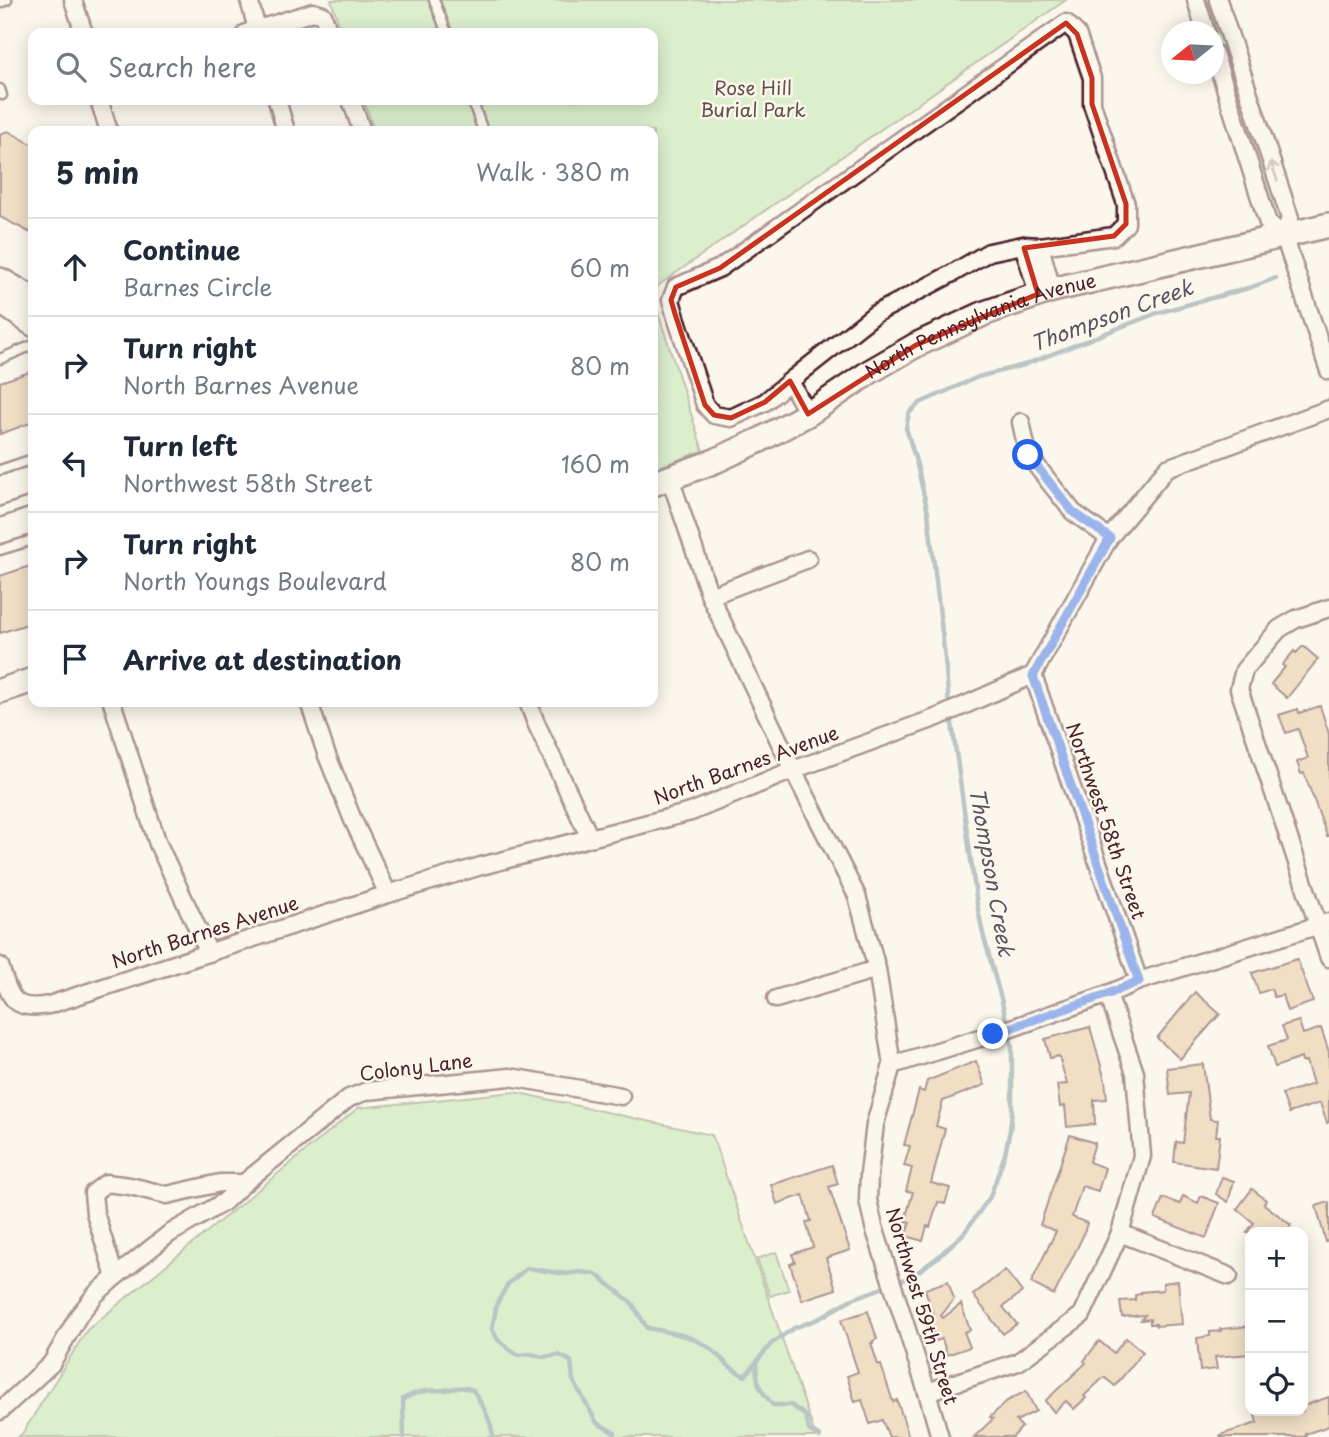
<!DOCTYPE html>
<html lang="en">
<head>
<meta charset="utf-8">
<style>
	body { margin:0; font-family:"Playpen Sans",sans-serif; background:#f6f6f7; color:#1f2937 }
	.controls { position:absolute; right:21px; bottom:21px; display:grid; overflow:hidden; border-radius:14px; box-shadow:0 4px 18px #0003 }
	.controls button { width:63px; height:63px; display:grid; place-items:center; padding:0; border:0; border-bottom:2px solid #e0e1e3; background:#fff; color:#1f2937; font:35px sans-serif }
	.compass { position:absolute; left:1161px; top:21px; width:63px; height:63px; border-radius:50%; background:#fff; box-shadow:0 4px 18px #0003; rotate:252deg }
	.stop { position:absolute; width:21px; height:21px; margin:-16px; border:5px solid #2563eb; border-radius:50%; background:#fff }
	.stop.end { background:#2563eb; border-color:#fff; box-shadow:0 2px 7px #0008 }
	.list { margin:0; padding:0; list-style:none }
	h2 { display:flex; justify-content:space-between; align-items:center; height:91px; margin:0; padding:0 28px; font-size:30px }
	h2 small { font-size:23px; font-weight:400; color:#747a83 }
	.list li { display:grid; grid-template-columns:46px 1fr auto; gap:21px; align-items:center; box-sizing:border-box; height:98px; padding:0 28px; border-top:2px solid #e0e1e3 }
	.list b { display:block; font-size:26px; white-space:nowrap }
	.list p { margin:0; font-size:23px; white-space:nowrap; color:#747a83 }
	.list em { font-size:23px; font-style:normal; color:#747a83 }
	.icon { flex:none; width:38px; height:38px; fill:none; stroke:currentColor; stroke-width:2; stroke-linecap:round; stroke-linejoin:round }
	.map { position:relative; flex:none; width:1329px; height:1437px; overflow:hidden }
	.search { position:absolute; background:#fff; box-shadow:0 4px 18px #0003; left:28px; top:28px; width:630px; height:77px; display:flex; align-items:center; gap:18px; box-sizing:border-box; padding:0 24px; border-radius:14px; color:#747a83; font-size:26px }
	.panel { position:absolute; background:#fff; box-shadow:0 4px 18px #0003; left:28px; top:126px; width:630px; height:581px; border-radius:14px }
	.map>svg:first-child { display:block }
	.green { fill:#b4e5a5; stroke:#7f8268; stroke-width:2 }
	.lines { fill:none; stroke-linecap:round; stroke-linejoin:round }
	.stream { stroke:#6a8797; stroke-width:4.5 }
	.building { fill:#e2c294; stroke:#4a1f2b; stroke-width:2 }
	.lane-casing { stroke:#4a1f2b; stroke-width:13 }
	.street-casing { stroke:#4a1f2b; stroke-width:21 }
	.secondary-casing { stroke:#4a1f2b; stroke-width:28 }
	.lane { stroke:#fbf7ec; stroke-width:8 }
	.street { stroke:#fbf7ec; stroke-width:16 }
	.secondary { stroke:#fbf7ec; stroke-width:23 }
	.oneway { stroke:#ab9695 }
	.route { stroke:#2563eb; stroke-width:9 }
	.marked { fill:none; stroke:#c8321e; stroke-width:5; stroke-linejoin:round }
	.labels { text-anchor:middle; stroke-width:5; stroke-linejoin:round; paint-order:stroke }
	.park-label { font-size:19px; fill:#64504a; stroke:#fbf7ec }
	.street-label { font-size:19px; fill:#4a1f2b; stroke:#fbf7ec }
	.water-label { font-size:21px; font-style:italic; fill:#5a5361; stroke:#fbf7ec }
</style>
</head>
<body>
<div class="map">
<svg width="1329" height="1437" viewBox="0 0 1329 1437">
	<rect width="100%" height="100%" fill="#fbf7ec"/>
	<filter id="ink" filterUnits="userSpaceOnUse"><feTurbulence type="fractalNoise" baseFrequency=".0143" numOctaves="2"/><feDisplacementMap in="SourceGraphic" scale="14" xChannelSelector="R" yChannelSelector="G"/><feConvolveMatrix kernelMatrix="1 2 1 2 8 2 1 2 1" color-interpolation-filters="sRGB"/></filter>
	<g filter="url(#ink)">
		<g class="green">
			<polygon points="331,0 1066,0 653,289 653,131 374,131 364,100 653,100 653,33 342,33"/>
			<polygon points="1208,2 1211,4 1243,99 1242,103 1239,103 1236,101 1214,34 1205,3"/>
			<polygon points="1249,120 1282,218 1281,221 1277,222 1275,219 1244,125 1246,121"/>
			<polygon points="653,297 703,451 653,469"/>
			<polygon points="514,1092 712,1135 816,1437 18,1437 22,1434 87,1330 358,1108"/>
			<polygon points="776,1252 789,1290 770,1296 757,1259"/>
		</g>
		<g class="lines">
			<g class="stream">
				<polyline points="949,707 945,658 928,513 917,465 906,428 909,413 920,403 978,377 1024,365 1157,313 1252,287 1276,278"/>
				<path d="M756,1363c1,22 3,26 17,42h18l15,11 3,14 11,7"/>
				<path d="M404,1437l-1,-38c14,-8 25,-9 40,-9 14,-1 14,-5 30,0 9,15 18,29 20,47"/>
				<path d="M613,1437l2,-4 -18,-10 -24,-43 -2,-19 -12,-6 -16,2 -12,-3 -14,1 -19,-15 -6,-11 5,-26 11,-19 19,-16 39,6 14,-2 16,2 36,29 15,25c22,4 46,7 64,21 13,11 18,20 34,27l26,-32 23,-16 24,-9 32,-19 61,-23 27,-20 26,-24 26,-36 15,-43 5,-24 2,-19v-64l-10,-45 -19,-68 -6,-30 -26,-188"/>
			</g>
		</g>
		<g class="building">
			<polygon points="8,131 33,145 33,234 0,217 0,134"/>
			<polygon points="33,371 33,422 0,434 0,382"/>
			<polygon points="33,565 33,622 0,633 0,576"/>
			<polygon points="1303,646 1318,659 1287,698 1271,684 1285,667 1282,665 1294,651 1296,653"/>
			<polygon points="1320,706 1329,734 1329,836 1327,836 1304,773 1301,774 1297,762 1308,758 1298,729 1286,733 1279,715 1298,709 1299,713"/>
			<polygon points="1297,959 1313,1002 1287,1011 1282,995 1274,997 1271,989 1259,993 1252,973"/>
			<polygon points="1195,992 1220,1014 1180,1059 1157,1038"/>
			<polygon points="1299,1021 1303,1034 1321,1028 1329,1052 1329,1122 1327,1123 1320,1103 1289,1113 1282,1094 1313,1084 1306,1061 1302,1062 1301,1058 1275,1067 1268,1046 1287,1040 1282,1026"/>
			<polygon points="1090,1027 1105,1080 1107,1099 1094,1100 1095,1124 1067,1127 1065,1106 1060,1107 1057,1085 1067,1084 1059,1056 1050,1058 1045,1039"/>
			<polygon points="976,1061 985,1085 943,1101 936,1126 945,1129 931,1183 950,1188 945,1204 938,1202 930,1227 927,1226 923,1241 906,1236 910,1222 906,1221 908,1214 907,1213 913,1192 906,1191 912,1168 904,1166 910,1146 904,1145 919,1090 924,1092 927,1081"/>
			<polygon points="1203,1064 1210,1119 1218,1120 1216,1136 1220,1136 1216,1168 1174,1162 1176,1142 1183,1143 1189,1093 1170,1095 1167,1068"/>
			<polygon points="1070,1135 1095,1143 1089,1162 1105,1168 1098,1191 1082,1186 1072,1217 1087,1223 1083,1236 1054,1295 1031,1283 1056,1231 1040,1225"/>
			<polygon points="832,1165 838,1184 829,1187 850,1250 826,1258 836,1289 802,1300 790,1264 795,1262 792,1254 813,1247 806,1222 811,1221 803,1195 777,1204 771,1185"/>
			<polygon points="1222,1177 1234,1181 1228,1202 1216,1194"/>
			<polygon points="1252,1189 1266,1200 1264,1204 1291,1225 1286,1232 1247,1232 1254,1223 1237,1209"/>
			<polygon points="1183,1196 1198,1203 1201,1196 1219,1203 1206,1238 1155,1218 1163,1198 1180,1204"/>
			<polygon points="1329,1202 1329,1241 1326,1242 1316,1206"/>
			<polygon points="1005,1270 1022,1292 1003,1307 1017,1324 1003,1334 973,1295"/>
			<polygon points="948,1281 954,1299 941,1316 943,1318 961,1304 970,1330 964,1332 970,1347 947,1355 942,1339 936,1341 928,1318 934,1317 925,1289"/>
			<polygon points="1178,1281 1182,1324 1156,1326 1156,1324 1150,1324 1150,1319 1141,1320 1145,1315 1122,1317 1120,1301 1135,1300 1135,1295 1141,1294 1141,1292 1163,1290 1163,1283"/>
			<polygon points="868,1311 877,1339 873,1341 873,1343 871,1343 878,1365 881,1365 893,1402 897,1400 909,1437 889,1437 882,1420 870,1424 862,1400 855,1402 847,1376 858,1372 841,1320"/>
			<polygon points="1250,1326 1250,1354 1215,1357 1217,1369 1200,1371 1197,1338 1210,1336 1210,1332 1221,1331 1220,1329"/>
			<polygon points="1126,1338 1143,1352 1115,1386 1104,1377 1084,1396 1086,1398 1074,1409 1066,1401 1054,1412 1045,1401 1086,1363 1084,1361 1099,1341 1114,1353"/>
			<polygon points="1026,1391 1036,1411 1016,1421 1022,1427 1013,1437 974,1437 993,1419 990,1417 1007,1401"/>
			<polygon points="1329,1397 1329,1426 1305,1434 1306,1437 1221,1437 1220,1435 1257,1423 1255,1415 1269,1411 1303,1411 1303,1406"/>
		</g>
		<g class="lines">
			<defs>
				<g id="lane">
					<polyline points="434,0 447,33"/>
					<polyline points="0,3 7,0"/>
					<polyline points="0,89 2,95"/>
					<polyline points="472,100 483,131"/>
					<polyline points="0,359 33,345"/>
					<polyline points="0,470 33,459"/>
					<polyline points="0,512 33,501"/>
					<polyline points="0,550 33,540"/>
				</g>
				<g id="street">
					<polyline points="73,0 84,33"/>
					<polyline points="249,0 258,33"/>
					<polyline points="1196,0 1206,32"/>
					<polyline points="1218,0 1290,218 1284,236"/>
					<polyline points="246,33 313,12 323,15 329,33"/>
					<polyline points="1214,53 1268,223 1284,236 1329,371"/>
					<polyline points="99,100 109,131"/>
					<polyline points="277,100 286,131"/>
					<polyline points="351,100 362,131"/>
					<polyline points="1023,245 1038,294"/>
					<polyline points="1040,246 1052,290"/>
					<polyline points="790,381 875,314 953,273 989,252 1023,245 1040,246 1114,236 1126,224 1126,204 1092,104 1092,78 1077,34 1066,23 720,268 676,287 671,300 675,314 705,405 714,415 731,418 765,402 790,381 808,414"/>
					<polyline points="1021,422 1028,455 1073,512 1109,538"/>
					<polyline points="670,478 710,596 793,770 857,896 877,969 892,1065 875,1124 869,1174 868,1200 874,1227 927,1392 940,1437"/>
					<polyline points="710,596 808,559"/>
					<polyline points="1329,608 1296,619 1279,629 1244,670 1239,689 1329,958"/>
					<polyline points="1033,675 1139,981"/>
					<polyline points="112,702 158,844 209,953"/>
					<polyline points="309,702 326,753 353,820 388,894"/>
					<polyline points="528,702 536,723 590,838"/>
					<path d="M0,966c10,31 12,46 49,39l339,-111 93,-28 210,-54 102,-42 145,-53 95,-42 76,-137 58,-70 162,-59"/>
					<polyline points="776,999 877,969"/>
					<polyline points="892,1065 1009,1029 1108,994 1139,981 1329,922"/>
					<polyline points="1120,1233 1229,1276"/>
					<polyline points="115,1277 95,1213 93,1193 106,1183 130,1186 167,1195 220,1183 244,1183"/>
					<polyline points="927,1392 1018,1362 1082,1315 1120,1233 1142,1156 1135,1073 1108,994"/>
					<polyline points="0,1411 51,1364 79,1315 96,1294 115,1277 169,1234 224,1202 244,1183 349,1098 367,1091 510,1077 621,1096"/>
				</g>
				<g id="secondary">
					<polyline points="0,280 33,299"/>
					<polyline points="0,301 33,324"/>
					<path id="s1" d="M653,484l62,-23 45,-21 48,-26 63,-43 45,-26 69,-32 67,-23 277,-65"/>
					<polyline points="0,691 33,680"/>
				</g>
			</defs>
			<use href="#lane" class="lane-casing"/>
			<use href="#street" class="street-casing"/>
			<use href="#secondary" class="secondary-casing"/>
			<use href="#lane" class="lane"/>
			<use href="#street" class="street"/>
			<use href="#secondary" class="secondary"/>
		</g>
		<defs><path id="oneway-shaft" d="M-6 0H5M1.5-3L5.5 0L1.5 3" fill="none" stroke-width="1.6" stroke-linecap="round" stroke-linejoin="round" transform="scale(1.75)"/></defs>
		<use class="oneway" href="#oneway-shaft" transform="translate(1274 171) rotate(-109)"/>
	</g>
	<g class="lines" filter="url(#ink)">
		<polyline class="route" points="993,1034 1108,994 1139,981 1033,676 1110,538 1073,512 1028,455"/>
	</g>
	<path d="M0 0H1329V1437H0ZM1066,23l11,11 15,44v26l34,100v20l-12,12 -90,12 14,46 -122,51 -108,69 -18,-33 -25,21 -34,16 -17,-3 -9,-10 -30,-91 -4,-14 5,-13 44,-19z" fill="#fbf7ec" fill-opacity=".55" fill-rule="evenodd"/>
	<path class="marked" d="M1066,23l11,11 15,44v26l34,100v20l-12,12 -90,12 14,46 -122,51 -108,69 -18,-33 -25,21 -34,16 -17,-3 -9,-10 -30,-91 -4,-14 5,-13 44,-19z"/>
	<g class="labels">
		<g class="park-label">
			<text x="753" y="95">Rose Hill<tspan x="753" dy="22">Burial Park</tspan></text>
		</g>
		<g class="street-label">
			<text dy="7" stroke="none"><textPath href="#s1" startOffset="366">North Pennsylvania Avenue</textPath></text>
			<text transform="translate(746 765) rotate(-20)" y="7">North Barnes Avenue</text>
			<text transform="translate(1106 821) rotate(71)" y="7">Northwest 58th Street</text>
			<text transform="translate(205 932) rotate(-18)" y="7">North Barnes Avenue</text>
			<text transform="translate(416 1067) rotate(-7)" y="7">Colony Lane</text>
			<text transform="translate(922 1306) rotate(73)" y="7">Northwest 59th Street</text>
		</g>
		<g class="water-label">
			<text transform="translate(1112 316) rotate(-20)" y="7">Thompson Creek</text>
			<text transform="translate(991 872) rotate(80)" y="7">Thompson Creek</text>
		</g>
	</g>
</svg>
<div class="controls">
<button>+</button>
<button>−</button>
<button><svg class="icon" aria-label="locate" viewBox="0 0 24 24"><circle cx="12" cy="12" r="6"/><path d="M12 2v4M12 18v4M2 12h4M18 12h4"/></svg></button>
</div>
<svg class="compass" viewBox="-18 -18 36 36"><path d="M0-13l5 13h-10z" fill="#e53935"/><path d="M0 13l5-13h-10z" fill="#747a83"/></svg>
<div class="stop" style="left:1028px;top:455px"></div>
<div class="stop end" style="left:993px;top:1034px"></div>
<div class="search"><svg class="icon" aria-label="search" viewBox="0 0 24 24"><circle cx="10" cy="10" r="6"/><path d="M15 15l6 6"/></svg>Search here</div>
<section class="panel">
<h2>5 min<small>Walk · 380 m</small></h2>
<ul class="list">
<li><svg class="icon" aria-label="ahead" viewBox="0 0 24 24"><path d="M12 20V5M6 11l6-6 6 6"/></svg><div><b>Continue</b><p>Barnes Circle</p></div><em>60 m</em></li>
<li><svg class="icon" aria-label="right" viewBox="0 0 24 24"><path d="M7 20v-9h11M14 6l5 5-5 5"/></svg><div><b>Turn right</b><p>North Barnes Avenue</p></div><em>80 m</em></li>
<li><svg class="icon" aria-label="left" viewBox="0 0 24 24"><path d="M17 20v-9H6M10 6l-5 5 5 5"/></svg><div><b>Turn left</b><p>Northwest 58th Street</p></div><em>160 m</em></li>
<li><svg class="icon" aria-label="right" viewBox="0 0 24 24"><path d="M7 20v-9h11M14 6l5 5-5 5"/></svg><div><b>Turn right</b><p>North Youngs Boulevard</p></div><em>80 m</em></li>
<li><svg class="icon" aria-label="arrive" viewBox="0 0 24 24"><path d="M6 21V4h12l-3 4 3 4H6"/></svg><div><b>Arrive at destination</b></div></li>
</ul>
</section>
</div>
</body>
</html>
